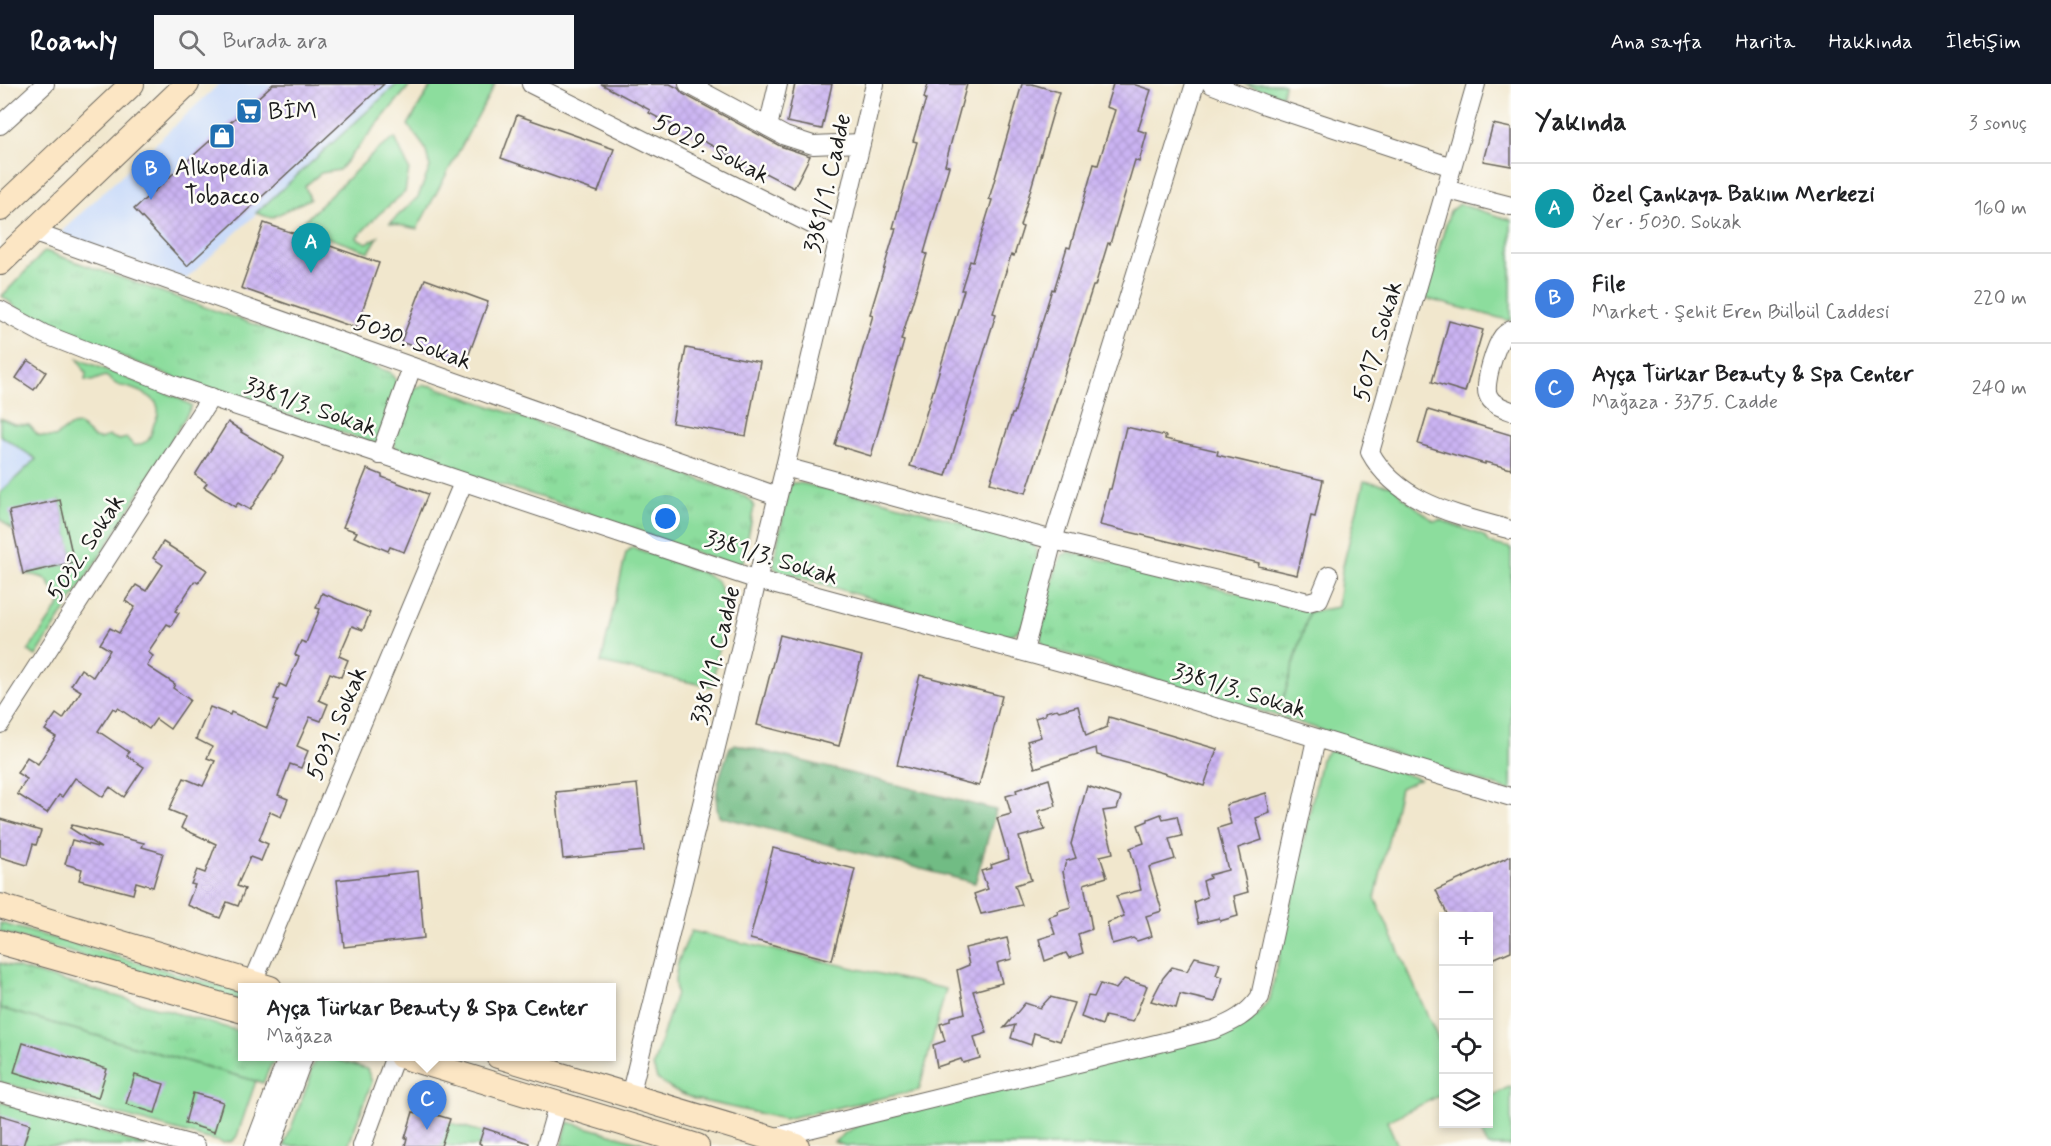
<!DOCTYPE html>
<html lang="tr">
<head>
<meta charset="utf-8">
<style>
	body { margin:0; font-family:Mynerve,sans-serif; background:#f6f6f6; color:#202124 }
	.controls { position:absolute; right:18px; bottom:18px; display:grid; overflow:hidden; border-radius:0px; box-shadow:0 3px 9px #0003 }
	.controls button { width:54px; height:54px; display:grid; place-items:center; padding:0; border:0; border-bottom:2px solid #e0e0e0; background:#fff; color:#202124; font:30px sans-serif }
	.you { position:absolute; left:666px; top:435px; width:21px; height:21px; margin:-15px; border:4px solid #fff; border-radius:50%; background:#1a73e8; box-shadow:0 0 0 9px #1a73e833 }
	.badge { display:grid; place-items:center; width:39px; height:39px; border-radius:50%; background:#111827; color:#fff; font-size:20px; font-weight:700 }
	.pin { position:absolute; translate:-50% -50px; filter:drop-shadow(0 2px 3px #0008) }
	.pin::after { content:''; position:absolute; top:32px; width:21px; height:18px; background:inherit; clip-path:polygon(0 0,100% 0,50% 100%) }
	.popup { position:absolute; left:238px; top:899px; width:378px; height:78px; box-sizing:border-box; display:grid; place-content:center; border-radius:0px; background:#fff; filter:drop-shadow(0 2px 4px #0005); font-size:20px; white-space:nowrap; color:#757577 }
	.popup b { font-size:22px; color:#202124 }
	.popup::after { content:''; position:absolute; left:50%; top:100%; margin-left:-12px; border:12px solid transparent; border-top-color:#fff }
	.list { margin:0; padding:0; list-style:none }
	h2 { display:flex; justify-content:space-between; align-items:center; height:78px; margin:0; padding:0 24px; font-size:26px }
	h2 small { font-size:20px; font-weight:400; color:#757577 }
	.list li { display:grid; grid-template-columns:39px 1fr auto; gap:18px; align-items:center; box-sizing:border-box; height:90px; padding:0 24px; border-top:2px solid #e0e0e0 }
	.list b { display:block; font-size:22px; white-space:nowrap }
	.list p { margin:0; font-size:20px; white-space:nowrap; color:#757577 }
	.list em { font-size:20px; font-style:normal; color:#757577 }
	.icon { flex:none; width:33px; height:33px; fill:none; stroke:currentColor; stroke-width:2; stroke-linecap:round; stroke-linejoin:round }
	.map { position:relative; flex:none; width:1511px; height:1062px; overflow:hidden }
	header { display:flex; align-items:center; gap:36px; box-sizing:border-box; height:84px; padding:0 30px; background:#111827; color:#fff }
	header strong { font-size:28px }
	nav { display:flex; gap:33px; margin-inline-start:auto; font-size:21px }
	.search { width:420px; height:54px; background:#f6f6f6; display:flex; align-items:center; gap:15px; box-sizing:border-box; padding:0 21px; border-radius:0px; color:#757577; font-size:22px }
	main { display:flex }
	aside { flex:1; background:#fff }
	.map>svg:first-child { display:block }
	.built { fill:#cbdcf9 }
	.green { fill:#8cdd9d; stroke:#547c5c; stroke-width:1.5 }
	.forest { fill:url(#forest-firs); stroke:#466c50; stroke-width:1.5 }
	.park { fill:url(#park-tufts); stroke:#547c5c; stroke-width:1.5 }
	.building { fill:url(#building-cross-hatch) }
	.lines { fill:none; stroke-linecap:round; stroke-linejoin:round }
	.minor-casing { stroke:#67635a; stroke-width:20 }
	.secondary-casing { stroke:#67635a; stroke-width:26 }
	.minor { stroke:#fff; stroke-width:18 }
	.secondary { stroke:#fce6c4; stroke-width:24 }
	.labels { text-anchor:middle; stroke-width:5; stroke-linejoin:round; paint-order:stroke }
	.poi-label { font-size:24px; fill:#1c1c1c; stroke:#fdfcf7; text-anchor:start }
	.street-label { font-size:24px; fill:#1c1c1c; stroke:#fdfcf7 }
</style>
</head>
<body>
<header>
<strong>Roamly</strong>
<div class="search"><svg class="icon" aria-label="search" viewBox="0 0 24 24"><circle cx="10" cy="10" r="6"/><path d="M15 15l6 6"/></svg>Burada ara</div>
<nav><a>Ana sayfa</a><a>Harita</a><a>Hakkında</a><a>İletişim</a></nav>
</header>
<main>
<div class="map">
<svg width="1511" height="1062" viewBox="0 0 1511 1062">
	<defs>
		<pattern id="forest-firs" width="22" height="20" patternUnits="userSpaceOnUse" patternTransform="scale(1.5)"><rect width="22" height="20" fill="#71bc84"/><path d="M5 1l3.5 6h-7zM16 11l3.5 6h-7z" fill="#5c986b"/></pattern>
		<pattern id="park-tufts" width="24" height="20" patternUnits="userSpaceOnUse" patternTransform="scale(1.5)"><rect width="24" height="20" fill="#8cdd9d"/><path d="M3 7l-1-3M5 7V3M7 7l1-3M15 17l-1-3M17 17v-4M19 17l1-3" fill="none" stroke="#78bd87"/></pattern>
		<pattern id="building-cross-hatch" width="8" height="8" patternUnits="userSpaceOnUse" patternTransform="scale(1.5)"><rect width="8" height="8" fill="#cbb4f3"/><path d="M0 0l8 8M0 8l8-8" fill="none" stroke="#ae9ad0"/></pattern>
	</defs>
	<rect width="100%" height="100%" fill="#fdfcf7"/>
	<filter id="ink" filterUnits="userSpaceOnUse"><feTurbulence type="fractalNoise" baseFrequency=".0167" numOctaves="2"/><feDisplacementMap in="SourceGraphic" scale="12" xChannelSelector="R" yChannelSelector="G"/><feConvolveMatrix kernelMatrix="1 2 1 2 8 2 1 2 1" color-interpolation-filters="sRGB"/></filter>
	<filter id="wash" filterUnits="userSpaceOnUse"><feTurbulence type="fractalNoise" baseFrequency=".008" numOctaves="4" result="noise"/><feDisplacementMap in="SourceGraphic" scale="24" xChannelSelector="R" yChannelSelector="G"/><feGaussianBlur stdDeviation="1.35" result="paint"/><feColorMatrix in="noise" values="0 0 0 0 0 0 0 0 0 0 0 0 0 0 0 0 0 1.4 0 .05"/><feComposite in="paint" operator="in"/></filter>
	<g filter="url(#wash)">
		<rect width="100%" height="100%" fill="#f1e7cd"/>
		<g class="built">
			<polygon points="219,0 397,0 186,195 62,151 61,148"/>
			<polygon points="0,351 36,375 0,409"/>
		</g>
		<g class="green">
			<polygon points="397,0 411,0 339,86 321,89 305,102 310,115 271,134 256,129"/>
			<polygon points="432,0 495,0 417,145 390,139 418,113 430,83 425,64 408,41"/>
			<polygon points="1244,0 1284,0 1282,12"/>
			<polygon points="395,54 409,85 405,108 378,131 356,154 367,159 378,153 369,168 298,143 376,67"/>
			<polygon points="1459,120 1511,136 1511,237 1424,214 1450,127"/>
			<path d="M78,275l99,38 15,9 -68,112 -88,138 -8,-5 35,-51c-22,-16 -4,-23 -40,-26l51,-12 -14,-62 -46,31 -14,-12v-26l36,-34 -36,-24v-17l14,6 15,1 9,10 9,2h8l15,-11 10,-1 14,13 6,1 9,-3 10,4 8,-2 7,8c18,-5 15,-6 20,-22 1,-3 3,-6 4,-9 3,-17 -15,-22 -28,-27 -4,-2 -10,-1 -14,-4 -4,-2 -6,-6 -11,-8l-13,5 -7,-1 1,-7z"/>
			<polygon points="1364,397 1393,402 1403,413 1434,437 1441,436 1484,452 1489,459 1511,464 1511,707 1278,632 1309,528 1338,523 1342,486"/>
			<polygon points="632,463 705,490 717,497 726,519 712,603 601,579 626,469"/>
			<polygon points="1329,667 1342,667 1419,695 1400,704 1375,814 1443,966 1443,1010 1387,1037 1398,1062 846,1062 834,1058 846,1048 864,1038 1243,941 1255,933 1270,915 1321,675"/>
			<polygon points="0,839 242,908 242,917 0,848"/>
			<polygon points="691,847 946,905 919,1006 784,1035 694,1015 673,1006 657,995 653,982 676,909 675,895 678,878"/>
			<polygon points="0,924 256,997 237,1052 233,1057 223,1059 0,998"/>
			<polygon points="329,973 367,985 372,998 348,1062 284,1062 311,992 310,988 315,975"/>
			<polygon points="1511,1002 1511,1062 1488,1062 1477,1040 1488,1040 1489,1013"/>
			<polygon points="0,1018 147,1062 0,1062"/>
			<polygon points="421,1030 502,1054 500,1062 410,1062"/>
			<polygon points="568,1038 653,1062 561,1062"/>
		</g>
		<path class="forest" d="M735,660l261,66 -21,73 -256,-67c-8,-21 3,-47 11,-69z"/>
		<g class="park">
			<polygon points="45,167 390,288 396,297 397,304 377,360 179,296 29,234 2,212"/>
			<path d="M423,301l10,1 310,109 8,6 3,6 -11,55 -8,5 -173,-63 -163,-51 -5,-8c3,-14 8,-48 20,-57 1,0 9,-3 9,-3z"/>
			<path d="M792,399h7c26,5 53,13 79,16l149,42 8,5 4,18 -14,59 -10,10 -15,5 -224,-68 -3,-6 16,-76z"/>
			<polygon points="1069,468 1306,525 1309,528 1278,632 1044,563 1040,552 1056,484 1062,471"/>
			<polygon points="0,879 242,948 243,972 281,973 279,976 271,981 263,999 0,924"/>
		</g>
		<g id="blocks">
			<g class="building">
				<polygon points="273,0 384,0 187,182 134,125"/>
				<polygon points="601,0 670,0 678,4 683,10 780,62 810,72 794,104 649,29 650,26"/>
				<polygon points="795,0 832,0 822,45 787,38"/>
				<polygon points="928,0 967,0 945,81 949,82 924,169 927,170 901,256 904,257 871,372 835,361 873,231 870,230 896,144 893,144 917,58 913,57 926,15 924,14"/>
				<polygon points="1022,0 1032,0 1059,8 1020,142 1023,143 1014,172 1011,171 993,229 996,230 946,392 910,382 964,206 961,206 970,177 973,178 992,116 989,115"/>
				<polygon points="1113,0 1133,0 1151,6 1138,46 1147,49 1139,78 1135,76 1110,160 1108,159 1095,202 1093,202 1026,409 990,399 1012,330 1014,330 1052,205 1054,206 1067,163 1070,164 1094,80 1098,81 1115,26 1106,23"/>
				<polygon points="517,31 614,65 598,108 501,74"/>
				<polygon points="1493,40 1511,44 1511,82 1483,77"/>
				<polygon points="264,139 379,179 356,244 241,204"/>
				<polygon points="425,195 488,218 465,281 401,258"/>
				<polygon points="1449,237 1483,246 1465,308 1432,298"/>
				<polygon points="686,264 760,278 746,352 672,339"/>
				<polygon points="28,276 46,288 34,306 16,294"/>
				<polygon points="1428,326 1511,351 1511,385 1485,378 1485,380 1418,360"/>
				<polygon points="228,338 242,347 241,348 284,373 250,426 238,419 235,423 204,403 207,399 195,391"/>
				<polygon points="1126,343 1166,352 1165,355 1218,367 1217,371 1323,396 1315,433 1311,432 1297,491 1258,482 1259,479 1100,441 1109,405 1111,405"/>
				<polygon points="367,385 382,391 382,393 428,410 404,468 390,463 388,467 354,453 357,448 343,443"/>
				<polygon points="60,416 74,478 23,490 9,427"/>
				<polygon points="163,458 207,486 198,499 195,497 175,527 179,529 171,542 167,540 148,568 153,572 147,582 175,600 173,604 190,616 170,645 156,635 149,645 118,624 116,626 113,624 98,647 129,668 127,672 144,683 124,713 110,703 103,713 75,694 62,713 59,711 47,729 17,710 27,695 17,689 27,673 38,680 56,653 45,646 56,630 63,635 81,607 71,601 81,585 93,593 110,566 100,560 110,544 119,549 135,523 125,517 136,501 146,507 163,481 153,474"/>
				<polygon points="322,509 370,529 363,546 352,542 339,572 348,576 341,593 330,589 319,616 328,620 321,637 310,633 297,662 308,667 301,684 290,680 278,711 288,715 281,733 270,728 259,756 268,760 261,777 250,773 237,802 245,805 238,822 227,818 220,834 187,821 195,801 191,800 197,786 205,789 216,760 181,744 186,733 169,726 184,694 203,702 215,677 207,674 212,663 196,655 210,623 230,631 231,628 267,644 278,616 274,615 280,600 286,603 299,573 295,571 301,557 306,559 320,525 316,524"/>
				<polygon points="780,551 862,572 839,662 757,641"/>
				<polygon points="920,591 1002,612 979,702 897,681"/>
				<polygon points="1078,622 1086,652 1107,643 1109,633 1217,665 1204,702 1163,689 1097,671 1096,664 1035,684 1027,657 1041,653 1035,634 1045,631 1045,628 1057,625 1059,627"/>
				<polygon points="1049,695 1056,722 1038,727 1045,746 1019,753 1031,796 1015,801 1022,821 981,830 974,810 988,805 981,787 992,784 991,781 1009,775 997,734 1011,730 1006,712 1017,709 1016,706"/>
				<polygon points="637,700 644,767 563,775 556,708"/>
				<polygon points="1087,702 1121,713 1117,725 1103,727 1113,769 1100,772 1107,793 1084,800 1092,845 1078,850 1083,869 1069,874 1066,869 1045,877 1039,855 1055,850 1049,833 1058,830 1057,827 1071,823 1063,788 1066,777 1076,774 1071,760"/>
				<polygon points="1266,709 1270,729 1256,734 1262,756 1238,764 1248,808 1234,812 1238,832 1220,837 1219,834 1198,839 1194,818 1207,813 1203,797 1210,794 1209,791 1228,786 1218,744 1231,740 1226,721"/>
				<polygon points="1161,730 1163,735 1177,732 1182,752 1169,755 1175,775 1149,783 1162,827 1146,832 1152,852 1137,857 1133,854 1112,860 1107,839 1124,832 1116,812 1141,806 1130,764 1144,759 1138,741 1148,737 1148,735"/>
				<polygon points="0,735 41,747 36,761 33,760 27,781 0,773"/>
				<polygon points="72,741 144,759 142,763 163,769 153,803 136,798 133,810 79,796 82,785 65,780 72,756 101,764 70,744"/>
				<polygon points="773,764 855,785 832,876 750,855"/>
				<polygon points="1511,772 1511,867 1488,877 1488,832 1448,832 1436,806"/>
				<polygon points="418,787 424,854 344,863 337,796"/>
				<polygon points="1007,854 1012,875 997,879 1002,899 973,907 987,949 974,953 980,974 963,979 961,975 937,983 933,961 945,957 940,940 950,937 950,933 965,929 957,886 969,881 965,864"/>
				<polygon points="1195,873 1220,879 1216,891 1223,893 1215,918 1180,910 1176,924 1151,917 1163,894 1172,883 1187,887"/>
				<polygon points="1124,895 1147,902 1133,938 1105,932 1102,941 1081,933 1088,912 1094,913 1100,900 1116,905"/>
				<polygon points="1050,913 1074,919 1060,957 1034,949 1031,961 1011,954 1015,941 1004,944 1025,919 1040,924"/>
				<polygon points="23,959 107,985 98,1014 14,988"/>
				<polygon points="135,991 164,1000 155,1029 126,1020"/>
				<polygon points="193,1009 223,1018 214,1048 185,1039"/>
				<polygon points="413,1028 426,1031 427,1028 450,1035 441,1062 405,1062 407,1054 405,1054"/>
				<polygon points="0,1031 30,1040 23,1062 0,1062"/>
				<polygon points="484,1044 529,1059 529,1062 481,1062 481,1060 479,1059"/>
			</g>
		</g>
	</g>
	<g filter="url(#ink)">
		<use href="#blocks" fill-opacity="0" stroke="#67635a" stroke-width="1.5"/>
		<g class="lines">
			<defs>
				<g id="minor">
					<polyline points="531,0 839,154"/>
					<polyline points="688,0 785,52 813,61 861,59"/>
					<polyline points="1211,0 1265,21 1452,83"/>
					<path d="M1476,0l-106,368c28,52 89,63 141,78"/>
					<polyline points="0,41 45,0"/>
					<polyline points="768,43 778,0"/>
					<polyline points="1445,105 1511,122"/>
					<polyline points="32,148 777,412"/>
					<polyline points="0,226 44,250 174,301 758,496 1109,591 1511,713"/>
					<path d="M1511,246c-3,2 -5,3 -8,6 -7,9 -20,48 -15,59 3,9 15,13 23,16"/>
					<polyline points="380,371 412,283"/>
					<polyline points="785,383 1053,456 1308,518 1319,515 1329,491"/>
					<polyline points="1024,567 1053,456 1195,0"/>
					<polyline points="0,640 211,313"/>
					<polyline points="253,898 463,399"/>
					<polyline points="0,1008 196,1062"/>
					<polyline points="630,1012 785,383 875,0"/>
					<path d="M772,1054l441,-108c20,-8 34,-15 47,-33l56,-258"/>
					<polyline points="254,1062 288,972"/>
					<polyline points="271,1062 304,972"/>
					<polyline points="362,1062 395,972"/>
					<polyline points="546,1062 558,1020"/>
				</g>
				<g id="secondary">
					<polyline points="0,125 132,0"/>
					<polyline points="0,179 187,0"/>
					<polyline points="0,822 270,904"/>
					<polyline points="0,858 243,927"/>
					<polyline points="401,972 697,1062"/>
					<polyline points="498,972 797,1062"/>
				</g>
			</defs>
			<use href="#minor" class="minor-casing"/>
			<use href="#secondary" class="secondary-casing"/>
			<use href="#minor" class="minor"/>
			<use href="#secondary" class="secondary"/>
		</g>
	</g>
	<defs>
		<symbol id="supermarket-square" viewBox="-11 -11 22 22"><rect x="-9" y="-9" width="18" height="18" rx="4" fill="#1f6fb2" stroke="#fdfcf7"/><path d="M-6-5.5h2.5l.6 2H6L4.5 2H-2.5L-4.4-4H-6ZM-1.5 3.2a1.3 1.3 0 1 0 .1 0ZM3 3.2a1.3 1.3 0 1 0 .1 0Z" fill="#fff"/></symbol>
		<symbol id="shop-square" viewBox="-11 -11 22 22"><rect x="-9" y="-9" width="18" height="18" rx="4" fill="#1f6fb2" stroke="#fdfcf7"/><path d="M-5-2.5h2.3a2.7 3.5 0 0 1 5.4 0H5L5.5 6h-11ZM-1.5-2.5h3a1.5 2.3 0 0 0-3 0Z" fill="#fff"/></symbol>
	</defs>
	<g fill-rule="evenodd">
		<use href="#supermarket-square" x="234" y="12" width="30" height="30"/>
		<use href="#shop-square" x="207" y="37" width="30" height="30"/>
	</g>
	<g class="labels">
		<g class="poi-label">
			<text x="268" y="35">BİM</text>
			<text x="222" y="91" text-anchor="middle">Alkopedia<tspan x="222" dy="28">Tobacco</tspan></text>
		</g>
		<g class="street-label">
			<text transform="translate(712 64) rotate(27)" y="8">5029. Sokak</text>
			<text transform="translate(827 99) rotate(-77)" y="8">3381/1. Cadde</text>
			<text transform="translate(413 257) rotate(20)" y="8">5030. Sokak</text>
			<text transform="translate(1377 257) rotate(-74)" y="8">5017. Sokak</text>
			<text transform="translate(311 322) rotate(19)" y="8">3381/3. Sokak</text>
			<text transform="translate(85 463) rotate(-57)" y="8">5032. Sokak</text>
			<text transform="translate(772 473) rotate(17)" y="8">3381/3. Sokak</text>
			<text transform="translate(715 571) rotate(-76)" y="8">3381/1. Cadde</text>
			<text transform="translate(1240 606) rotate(17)" y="8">3381/3. Sokak</text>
			<text transform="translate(336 639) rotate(-67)" y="8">5031. Sokak</text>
		</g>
	</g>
</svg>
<div class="controls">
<button>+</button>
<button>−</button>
<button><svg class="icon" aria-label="locate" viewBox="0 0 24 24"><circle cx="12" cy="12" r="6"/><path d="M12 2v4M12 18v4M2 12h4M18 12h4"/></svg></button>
<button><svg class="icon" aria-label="layers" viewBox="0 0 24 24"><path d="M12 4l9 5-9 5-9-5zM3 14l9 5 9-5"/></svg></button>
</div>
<div class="you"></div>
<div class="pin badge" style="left:311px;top:189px;background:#0f9aa8">A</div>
<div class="pin badge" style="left:151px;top:116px;background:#3f7fe0">B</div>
<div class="pin badge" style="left:427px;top:1046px;background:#3f7fe0">C</div>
<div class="popup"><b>Ayça Türkar Beauty &amp; Spa Center</b>Mağaza</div>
</div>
<aside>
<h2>Yakında<small>3 sonuç</small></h2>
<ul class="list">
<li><span class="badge" style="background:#0f9aa8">A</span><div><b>Özel Çankaya Bakım Merkezi</b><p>Yer · 5030. Sokak</p></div><em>160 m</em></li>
<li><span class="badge" style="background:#3f7fe0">B</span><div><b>File</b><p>Market · Şehit Eren Bülbül Caddesi</p></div><em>220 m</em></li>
<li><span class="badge" style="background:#3f7fe0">C</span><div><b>Ayça Türkar Beauty &amp; Spa Center</b><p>Mağaza · 3375. Cadde</p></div><em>240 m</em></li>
</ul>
</aside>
</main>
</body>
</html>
